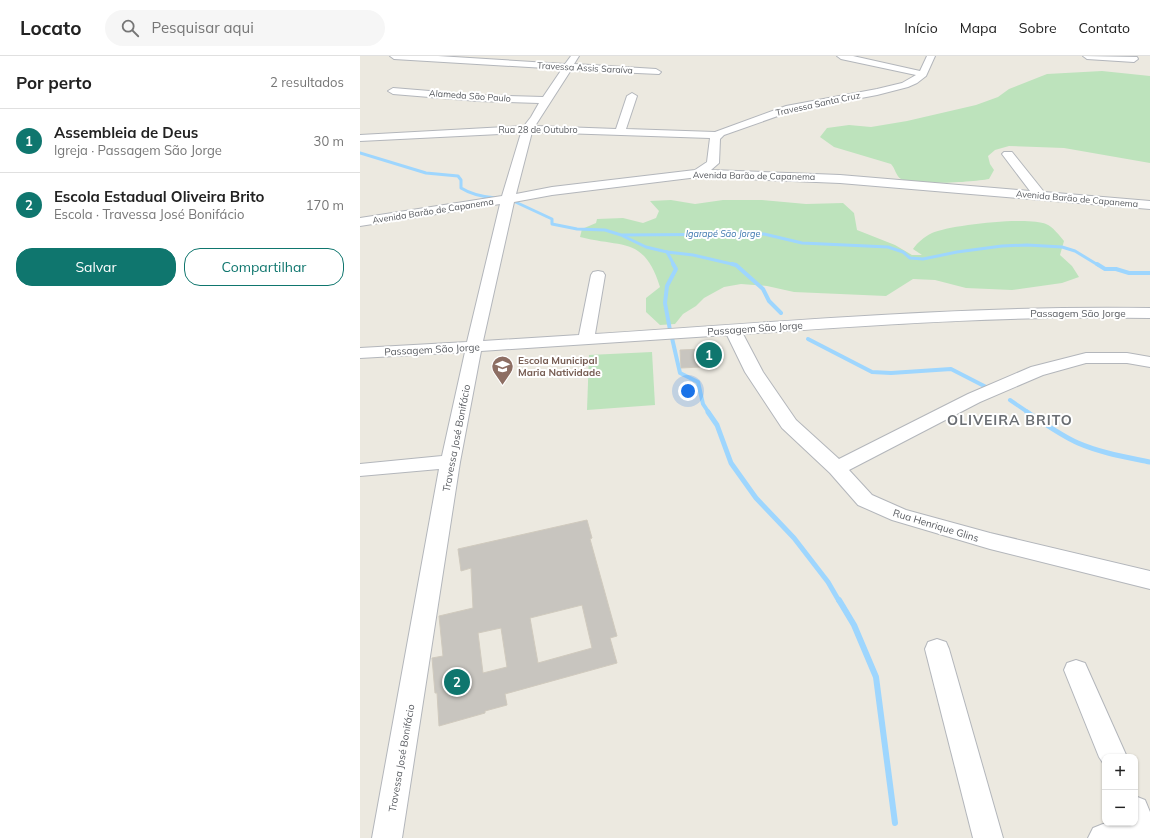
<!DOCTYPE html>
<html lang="pt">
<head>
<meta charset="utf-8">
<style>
	body { margin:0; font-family:Mulish,sans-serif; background:#f6f6f6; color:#222 }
	.controls { position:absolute; right:12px; bottom:12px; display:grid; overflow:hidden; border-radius:8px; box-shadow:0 1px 3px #0004 }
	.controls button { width:36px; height:36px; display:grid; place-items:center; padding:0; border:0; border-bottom:1px solid #e0e0e0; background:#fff; color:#222; font:20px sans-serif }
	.you { position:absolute; left:328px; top:335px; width:14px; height:14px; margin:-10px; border:3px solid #fff; border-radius:50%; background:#1a73e8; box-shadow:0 0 0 6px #1a73e833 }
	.badge { display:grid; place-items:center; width:26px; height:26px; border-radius:50%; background:#0f766e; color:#fff; font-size:13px; font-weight:700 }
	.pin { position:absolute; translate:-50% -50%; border:2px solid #fff; box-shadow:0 1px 4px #0006 }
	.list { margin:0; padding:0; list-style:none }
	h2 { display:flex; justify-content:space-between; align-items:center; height:52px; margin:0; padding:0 16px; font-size:17px }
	h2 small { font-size:13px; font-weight:400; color:#767676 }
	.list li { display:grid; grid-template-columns:26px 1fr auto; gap:12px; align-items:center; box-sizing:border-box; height:64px; padding:0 16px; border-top:1px solid #e0e0e0 }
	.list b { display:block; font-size:15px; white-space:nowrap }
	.list p { margin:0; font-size:13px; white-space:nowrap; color:#767676 }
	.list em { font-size:13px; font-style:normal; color:#767676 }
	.actions { display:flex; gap:8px; padding:12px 16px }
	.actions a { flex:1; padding:9px 0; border:1px solid #0f766e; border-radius:16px; text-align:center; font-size:14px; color:#0f766e }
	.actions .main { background:#0f766e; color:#fff }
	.icon { flex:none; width:22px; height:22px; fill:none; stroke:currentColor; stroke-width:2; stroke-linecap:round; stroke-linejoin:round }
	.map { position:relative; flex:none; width:790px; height:782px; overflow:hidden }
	header { display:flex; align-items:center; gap:24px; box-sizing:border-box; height:56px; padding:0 20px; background:#fff; border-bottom:1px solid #e0e0e0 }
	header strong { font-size:19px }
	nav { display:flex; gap:22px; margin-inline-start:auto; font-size:14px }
	.search { width:280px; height:36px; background:#f6f6f6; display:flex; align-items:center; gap:10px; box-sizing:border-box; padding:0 14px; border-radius:22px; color:#767676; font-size:15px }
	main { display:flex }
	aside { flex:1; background:#fff }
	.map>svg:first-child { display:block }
	.green { fill:#bde3bc }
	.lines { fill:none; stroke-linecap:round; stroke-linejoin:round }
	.stream-far3 { stroke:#9ed6fe; stroke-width:3 }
	.stream-far2 { stroke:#9ed6fe; stroke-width:4 }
	.stream-far1 { stroke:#9ed6fe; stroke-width:5 }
	.stream { stroke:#9ed6fe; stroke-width:6 }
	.building { fill:#c8c5bf; stroke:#d0cabe; fill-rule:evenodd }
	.minor-casing { stroke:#b3b6bb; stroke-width:2 }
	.minor { fill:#fff; fill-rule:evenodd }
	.labels { text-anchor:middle; stroke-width:4; stroke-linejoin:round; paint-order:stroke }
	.far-street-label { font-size:9px; fill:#595c61; stroke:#fff }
	.far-water-label { font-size:9px; font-style:italic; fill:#3d77ae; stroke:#fff }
	.street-label { font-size:10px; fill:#595c61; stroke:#fff }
	.education-label { font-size:10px; font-weight:bold; fill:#785e54; stroke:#fff; text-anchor:start }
	.district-label { font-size:14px; font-weight:bold; letter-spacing:1px; fill:#6a6e73; stroke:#fff }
</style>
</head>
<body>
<header>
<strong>Locato</strong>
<div class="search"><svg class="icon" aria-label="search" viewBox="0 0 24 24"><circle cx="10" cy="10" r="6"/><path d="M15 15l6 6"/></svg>Pesquisar aqui</div>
<nav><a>Início</a><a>Mapa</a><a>Sobre</a><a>Contato</a></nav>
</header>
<main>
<aside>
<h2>Por perto<small>2 resultados</small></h2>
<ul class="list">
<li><span class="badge">1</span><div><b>Assembleia de Deus</b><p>Igreja · Passagem São Jorge</p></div><em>30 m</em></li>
<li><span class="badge">2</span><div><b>Escola Estadual Oliveira Brito</b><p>Escola · Travessa José Bonifácio</p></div><em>170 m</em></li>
</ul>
<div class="actions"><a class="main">Salvar</a><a>Compartilhar</a></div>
</aside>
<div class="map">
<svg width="790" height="782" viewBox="0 0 790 782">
	<rect width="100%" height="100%" fill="#ece9e0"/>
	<g class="green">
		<path d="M742,15l48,5v87l-86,-15 -55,-2 -14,4 -7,6 2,8 4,6 -5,9c-16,3 -74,7 -88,0 -5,-3 -6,-11 -10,-15l-57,-17 -14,-10 7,-9 22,-3 22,2 36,-6 69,-16 22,-8 11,-8 38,-15z"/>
		<path d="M311,144l24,4 28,-4h39l44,4 37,-1 11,10 3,17 38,15 17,10h10l-9,-6c5,-7 11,-12 19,-16 17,-8 97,-17 114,-9 7,3 13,11 18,17l-4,14 12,11 7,11 -17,6 -50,7 -46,-2 -31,-8 -22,-1 -27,17 -92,-4 -27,-6 -26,-2 -17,3 -20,11 -8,8 -13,8 -8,10 -15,1 -14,-13v-14l14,-11c-16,-51 -37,-39 -80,-50l2,-8 14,-6 1,-4 26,-1 20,5 13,-5 3,-7 -9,-10z"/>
		<polygon points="292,296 295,349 227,354 229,299"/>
	</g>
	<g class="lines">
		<g class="stream-far3">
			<path d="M0,97l66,20 32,3 3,4v8c11,7 22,9 35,10"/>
			<polyline points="149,143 192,163 192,168 217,173 245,174 261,179 404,178 442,187 528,191 543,196 550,202 563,203 597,196 642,190 667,189 702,191 715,195 738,209"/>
			<polyline points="263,180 286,191 307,196 314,209"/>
			<polyline points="307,196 333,199 376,209"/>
		</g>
		<g class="stream-far2">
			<polyline points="372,208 376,209 403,233 409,245 421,257"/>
			<polyline points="737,208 745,213 756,213 769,217 790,217"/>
			<polyline points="310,274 305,247 307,230 316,213 313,208"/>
			<polyline points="312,282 320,317 338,326 343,348 349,357"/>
			<polyline points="448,283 512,316 531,317 591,313 630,333"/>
			<polyline points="650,344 669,357"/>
		</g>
		<g class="stream-far1">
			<polyline points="348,356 357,369 371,407 396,442 434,482 468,526 479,545"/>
			<path d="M667,356c17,11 33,23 51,31 23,10 48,14 72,19"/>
		</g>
		<polyline class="stream" points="479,544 494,569 516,621 535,767"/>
	</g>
	<g class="building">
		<polygon points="362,292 363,304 341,305 341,311 321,312 320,294"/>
		<path d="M227,464l5,18 -2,1 27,97 -7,2 7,25 -112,31 2,11 -22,6v2l-46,13 -2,-33h-2l-3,-35 11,-2 -4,-40 34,-8 -2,-40 -10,3 -3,-22zM222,549l10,43 -54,15 -8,-45zM141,572l6,39 -24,6 -5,-40z"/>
	</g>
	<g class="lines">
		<defs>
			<g id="minor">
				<path d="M30,0h48l127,8 6,-8h8l-5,8 82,5 5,3 -2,2 -88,-4 -36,56 81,3 11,-33 5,-3 5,3 -11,33 89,3 71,-26 91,-17 25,-6 14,-8 -75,-16 -4,-3h16l67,15 7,-15h8l-9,20 -9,7 -9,4 -31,8 -85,16 -68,24 -4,4 -1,24 -8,7 129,5 190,16 -28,-37 2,-2h8l32,40 106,9v8l-310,-26 -142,-6 -146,18 -38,7 -31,139 96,-6 12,-60 2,-3 5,-1 5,1 2,3 -10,59c185,-12 370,-29 555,-26v10c-136,-3 -272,7 -407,16l20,38 33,48 43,39 129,-65 63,-27 55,-14h41l23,4v10l-23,-4h-41l-43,12 -63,27 -131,68 23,25 34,15 84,23 160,38v18l-160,-40 -98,-29 -34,-15 -28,-32 -48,-45 -37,-56 -18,-37 -246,16 -21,111 -58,376h-30l67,-369 -79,7v-12l82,-8 23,-104 -105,6v-10l107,-6 33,-138 -140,22v-8l142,-22 19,-63 -161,8v-6l164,-9 7,-9 8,-14 -61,-2 -85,-7 -5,-3 5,-3 85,7 65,2 19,-28 -168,-10zM172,76l178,6 -3,24 -12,8 -143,17 -36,7z"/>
				<polygon points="723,0 777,1 778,3 774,6 727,3"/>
				<polygon points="577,583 586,586 589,593 643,782 613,782 565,593 568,586"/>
				<polygon points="716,604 725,607 767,701 745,701 745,710 739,701 704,614 707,607"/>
				<polygon points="775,740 785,744 790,756 790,782 728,782 733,772 743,768 775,767"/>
			</g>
		</defs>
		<use href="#minor" class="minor-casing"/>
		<use href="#minor" class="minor"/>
	</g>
	<defs>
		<symbol id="school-pin" viewBox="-11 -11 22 30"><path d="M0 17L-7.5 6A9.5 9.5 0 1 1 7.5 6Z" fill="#8d6e63" stroke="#fff"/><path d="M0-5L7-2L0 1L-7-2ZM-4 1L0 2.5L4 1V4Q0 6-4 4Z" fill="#fff"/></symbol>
	</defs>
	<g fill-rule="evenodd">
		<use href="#school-pin" x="130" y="298" width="25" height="34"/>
	</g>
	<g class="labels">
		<g class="far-street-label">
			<text transform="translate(225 12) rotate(3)" y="3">Travessa Assis Saraíva</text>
			<text transform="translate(110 40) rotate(4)" y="3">Alameda São Paulo</text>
			<text transform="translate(458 48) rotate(-12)" y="3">Travessa Santa Cruz</text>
			<text x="178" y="77">Rua 28 de Outubro</text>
			<text transform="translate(394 120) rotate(1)" y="3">Avenida Barão de Capanema</text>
			<text transform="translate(717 143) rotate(5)" y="3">Avenida Barão de Capanema</text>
			<text transform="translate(73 155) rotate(-9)" y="3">Avenida Barão de Capanema</text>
		</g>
		<g class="far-water-label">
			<text x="363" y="181">Igarapé São Jorge</text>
		</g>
		<g class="street-label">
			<text x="718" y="261">Passagem São Jorge</text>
			<text transform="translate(395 272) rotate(-4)" y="4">Passagem São Jorge</text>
			<text transform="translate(72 293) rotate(-3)" y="4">Passagem São Jorge</text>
			<text transform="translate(96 382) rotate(-79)" y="4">Travessa José Bonifácio</text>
			<text transform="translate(576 469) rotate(17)" y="4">Rua Henrique Glins</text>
			<text transform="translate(41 702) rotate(-80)" y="4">Travessa José Bonifácio</text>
		</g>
		<g class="education-label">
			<text x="158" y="308">Escola Municipal<tspan x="158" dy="12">Maria Natividade</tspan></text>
		</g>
		<g class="district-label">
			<text x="650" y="369">OLIVEIRA BRITO</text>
		</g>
	</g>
</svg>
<div class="controls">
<button>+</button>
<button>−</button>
</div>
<div class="you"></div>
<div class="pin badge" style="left:349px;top:299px">1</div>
<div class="pin badge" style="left:97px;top:626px">2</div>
</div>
</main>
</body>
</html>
